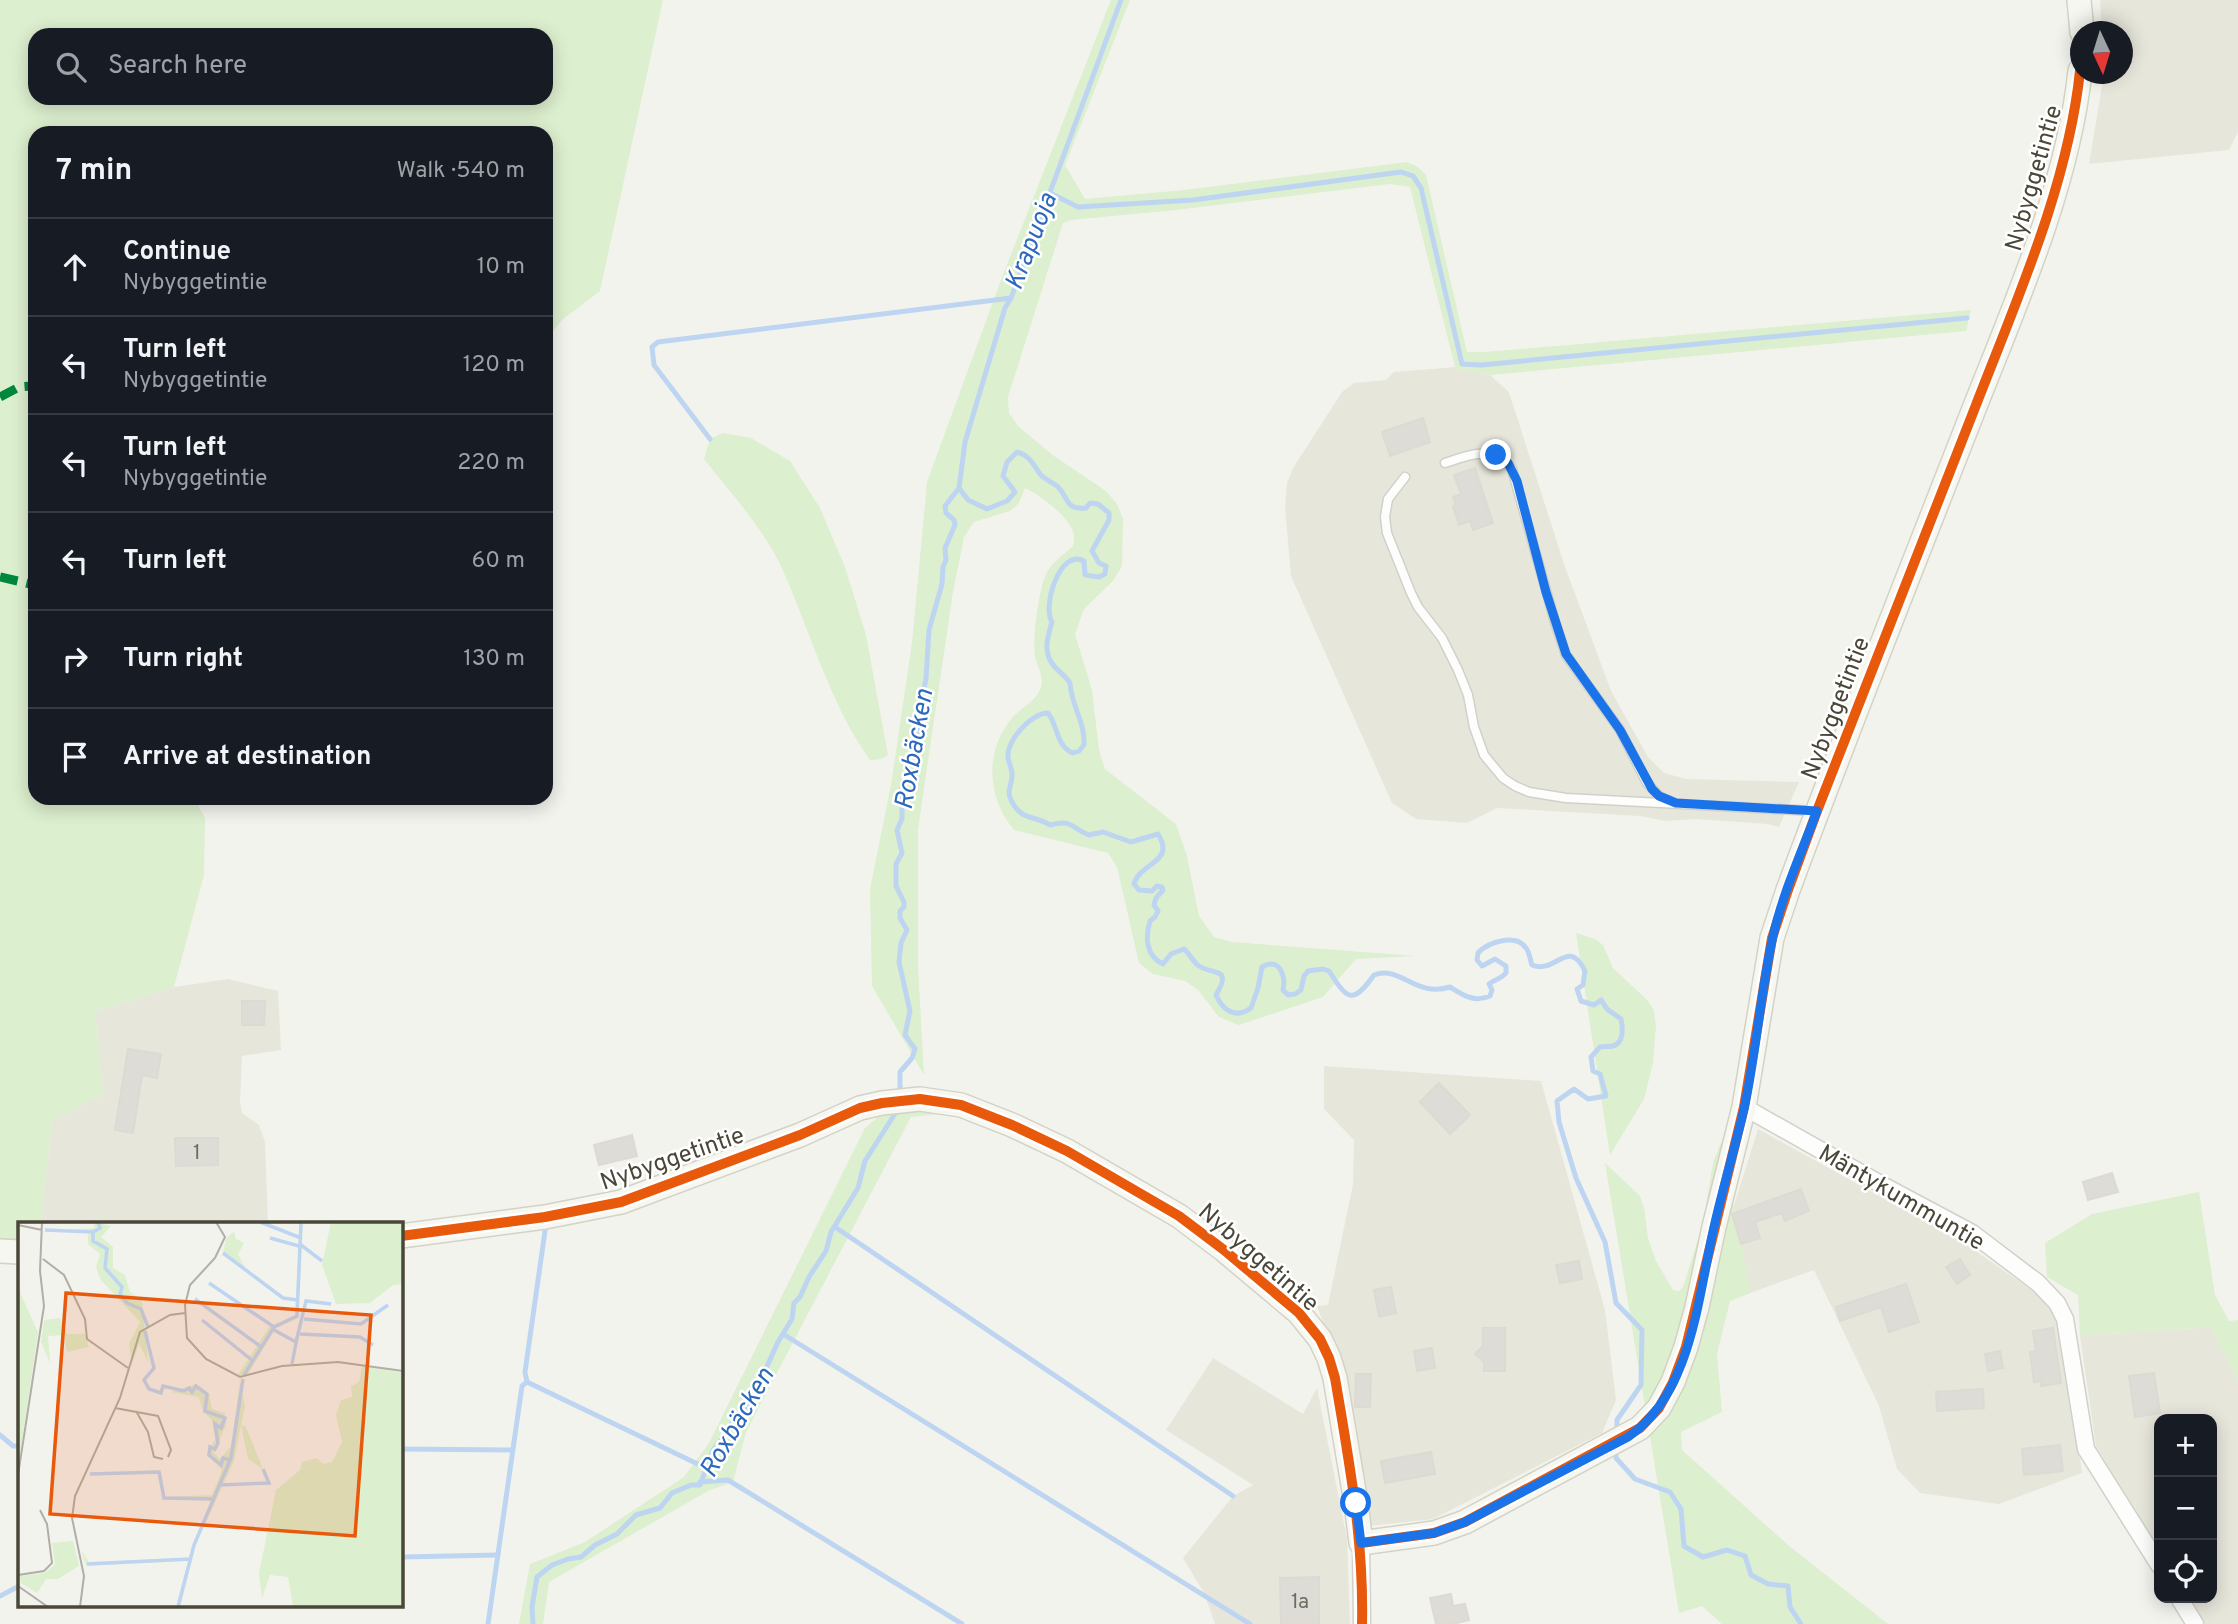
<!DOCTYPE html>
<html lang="en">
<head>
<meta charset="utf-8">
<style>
	body { margin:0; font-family:Overpass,sans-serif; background:#20242c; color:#f1f3f6 }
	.controls { position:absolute; right:21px; bottom:21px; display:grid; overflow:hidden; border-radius:14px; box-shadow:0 4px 18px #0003 }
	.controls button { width:63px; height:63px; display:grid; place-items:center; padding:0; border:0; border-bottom:2px solid #363941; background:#171b24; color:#f1f3f6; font:35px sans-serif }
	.compass { position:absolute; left:2070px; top:21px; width:63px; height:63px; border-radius:50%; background:#171b24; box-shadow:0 4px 18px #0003; rotate:176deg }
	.stop { position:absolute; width:21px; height:21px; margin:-16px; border:5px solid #1a73e8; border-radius:50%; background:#fff }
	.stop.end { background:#1a73e8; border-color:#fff; box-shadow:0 2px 7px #0008 }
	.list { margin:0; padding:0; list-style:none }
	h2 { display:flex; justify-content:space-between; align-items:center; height:91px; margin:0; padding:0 28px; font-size:30px }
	h2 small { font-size:23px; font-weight:400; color:#9ea1a6 }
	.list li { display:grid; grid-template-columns:46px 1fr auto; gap:21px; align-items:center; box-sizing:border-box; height:98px; padding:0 28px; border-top:2px solid #363941 }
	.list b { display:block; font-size:26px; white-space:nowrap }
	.list p { margin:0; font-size:23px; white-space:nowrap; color:#9ea1a6 }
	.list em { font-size:23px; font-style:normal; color:#9ea1a6 }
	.icon { flex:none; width:38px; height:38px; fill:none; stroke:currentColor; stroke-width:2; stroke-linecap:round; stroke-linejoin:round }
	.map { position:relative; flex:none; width:2238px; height:1624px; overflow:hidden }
	.search { position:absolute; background:#171b24; box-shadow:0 4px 18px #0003; left:28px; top:28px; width:525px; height:77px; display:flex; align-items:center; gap:18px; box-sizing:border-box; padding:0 24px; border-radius:21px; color:#9ea1a6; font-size:26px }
	.panel { position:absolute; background:#171b24; box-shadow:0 4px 18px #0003; left:28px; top:126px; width:525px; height:679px; border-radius:21px }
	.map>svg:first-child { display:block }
	.residential { fill:#e7e6db }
	.green { fill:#dcefce; fill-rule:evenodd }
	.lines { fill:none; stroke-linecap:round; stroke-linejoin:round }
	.stream { stroke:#bed5f2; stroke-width:5 }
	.building { fill:#dddcd6; stroke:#dcdad3; stroke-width:2 }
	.lane-casing { stroke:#d1d1cb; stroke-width:11 }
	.street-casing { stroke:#d1d1cb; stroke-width:19 }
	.secondary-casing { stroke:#d3d2c5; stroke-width:26 }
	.lane { stroke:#fdfdfc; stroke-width:8 }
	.street { stroke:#fdfdfc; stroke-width:16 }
	.secondary { stroke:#f7f7f1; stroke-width:23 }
	.quiet { stroke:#00873e; stroke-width:9; stroke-dasharray:18 9; stroke-linecap:butt }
	.cycleway-casing { stroke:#fff; stroke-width:15 }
	.cycleway { stroke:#e8590c; stroke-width:10 }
	.route { stroke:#1a73e8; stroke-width:9 }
	.labels { text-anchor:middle; stroke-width:5; stroke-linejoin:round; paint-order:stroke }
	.number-label { font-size:21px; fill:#706d60 }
	.street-label { font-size:24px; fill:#4b4738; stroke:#fff }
	.water-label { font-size:26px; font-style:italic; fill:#2c68bc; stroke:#fff }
	.inset-river { fill:none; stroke:#bed5f2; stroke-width:3.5 }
	.inset-road { fill:none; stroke:#b0aea5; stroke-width:2 }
	.view { fill:#e8590c; fill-opacity:0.15; stroke:#e8590c; stroke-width:3.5 }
	.inset-edge { fill:none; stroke:#4b4738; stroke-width:3.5 }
</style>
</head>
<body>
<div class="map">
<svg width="2238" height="1624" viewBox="0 0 2238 1624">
	<rect width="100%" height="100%" fill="#f3f3ee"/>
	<g class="residential">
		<polygon points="2100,0 2238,0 2238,132 2229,150 2089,164 2104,74 2122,74 2122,32 2102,31"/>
		<polygon points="1455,367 1457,369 1490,375 1509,392 1564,564 1611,691 1648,757 1664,773 1686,779 1799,782 1779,827 1768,824 1696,819 1665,821 1640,816 1497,808 1467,823 1416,819 1392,803 1291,576 1285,507 1287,483 1293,468 1342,392 1354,383 1386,380 1394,372"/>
		<polygon points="228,979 278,991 281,1050 242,1056 240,1102 242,1113 259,1125 265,1142 268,1223 41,1223 52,1121 103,1094 95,1011 174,987"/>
		<polygon points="1324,1066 1541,1081 1605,1310 1616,1400 1602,1433 1433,1519 1369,1526 1329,1338 1317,1306 1328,1305 1353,1184 1354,1140 1324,1109"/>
		<polygon points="1758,1129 1961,1241 2052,1304 2061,1320 2082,1473 1999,1504 1920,1493 1897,1469 1879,1406 1814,1270 1730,1300 1720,1250"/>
		<polygon points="2211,1327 2238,1381 2238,1624 2204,1624 2188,1598 2212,1598 2212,1419 2159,1419 2159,1550 2096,1446 2080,1336"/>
		<polygon points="1213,1358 1303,1414 1317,1388 1347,1539 1350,1624 1215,1624 1204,1593 1183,1558 1233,1496 1253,1485 1166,1430"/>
	</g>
	<g class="green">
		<path d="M0,0h663l-63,291 -38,29 -16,20v-207h-511v665h159l11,20 -1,57 -30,112 -79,24 8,83 -51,27 -11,102h-22v20l-19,-2zM35,35h511v63h-511z"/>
		<path d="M1111,0h19l-65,165 20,34 99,-9 223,-28 11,5 8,8 41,177h18l486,-42 -5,21 -476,44 -33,-6 -2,-2 -45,-180 -20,-3 -214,26 -105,10 -8,3 -55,174 1,16 9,13 36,30 52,35 11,13 6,15 -1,47 -9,15 -29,28 -9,25 17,56 7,60 6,19 71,55 11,32 12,60 15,21 18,5 184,14 -60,3 -33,38 -84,28 -20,-8 -21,-27 -13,-9 -32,-7 -14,-11 -22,-96 -9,-14 -94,-23c-27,-32 -30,-79 -2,-112 10,-11 24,-16 29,-31 3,-11 -4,-20 -6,-31 -3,-16 4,-70 12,-84 5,-10 18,-18 26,-26 1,-6 2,-12 -1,-17 -7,-15 -32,-34 -47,-41l-6,15 -9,8 -36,11 -10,15 -11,55 -35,237v137l6,109 -52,-89 -2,-97 21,-104 21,-142 15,-161 74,-202z"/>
		<path d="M723,433l28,5 39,23 30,47 25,59 21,68 22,120 -6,4 -12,1c-42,-59 -60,-131 -90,-196 -19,-38 -50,-72 -76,-105l6,-20z"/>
		<polygon points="1576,933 1595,939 1603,945 1613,968 1648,1001 1654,1011 1656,1026 1653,1063 1644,1099 1610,1155"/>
		<polygon points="923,1107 941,1114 911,1117 746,1432 733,1482 708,1491 549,1582 543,1624 519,1624 530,1564 585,1542 684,1477 709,1443 865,1128 883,1113"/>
		<polygon points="1721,1142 1751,1293 1730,1301 1717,1354 1722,1412 1681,1432 1682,1450 1788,1545 1888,1624 1722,1624 1702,1606 1679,1613 1605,1163 1640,1196 1644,1208 1648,1238 1656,1261 1673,1290 1679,1291 1683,1287 1703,1223 1713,1163"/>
		<polygon points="2199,1192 2215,1295 2229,1321 2238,1320 2238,1381 2211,1327 2080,1336 2078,1295 2047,1277 2045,1243 2092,1214"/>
	</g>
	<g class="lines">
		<g class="stream">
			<polyline points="1050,193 1078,207 1193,200 1401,172 1413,176 1421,188 1462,364 1481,365 1967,318"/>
			<polyline points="710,439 654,365 652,347 658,342 1011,298"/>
			<path d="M959,488l9,12 19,9 20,-8 8,-9 -12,-16 4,-14 10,-10c12,3 16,12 23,22 4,5 12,8 18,13 11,11 7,23 28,21l4,-5 8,1 11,9v7l-17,31 7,12 7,3 -1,8 -6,3 -14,-2 -1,-14c-24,-13 -42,45 -32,61 -4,14 -10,30 2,44 5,6 12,10 16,17 1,23 15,37 14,62l-5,6 -6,2c-17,-7 -15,-27 -25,-40 -17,0 -42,28 -40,45 1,6 4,10 4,16 1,9 -6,16 -1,26 10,21 23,15 39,25 24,-6 20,3 39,10l14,-3 28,10 27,-8c18,29 -18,28 -24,50l5,6 13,1 5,-5 5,1 1,3 -7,8 -2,7 4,6 -3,6 -5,4c-5,17 -4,35 13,43l8,-10 13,-5c6,5 9,13 15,17 14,9 34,1 17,29 7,16 20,24 35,13l7,-20 4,-21c17,-10 24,8 21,23l5,5 7,-1 6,-4 3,-14 4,-5 15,-2 6,2c18,28 23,35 45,4 27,-10 41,23 76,12 13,8 24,16 40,9l2,-6 -3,-6c6,-5 12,-5 17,-11v-7l-11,-7 -13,7 -5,-6 1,-7c10,-11 38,-20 48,-5 4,5 4,12 6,17 24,10 36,-29 53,6l-2,14 -6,4 4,12 13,4 7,-5 6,9 14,10c2,9 3,24 -8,27 -4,1 -9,0 -13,1l-9,10 2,14 7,3 6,22 -18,3 -14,-10 -17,12 2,21 17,56 29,64 11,61 26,27 -1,55 -24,35v13"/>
			<polyline points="900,1088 900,1072 912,1058 915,1049 905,1035 910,1011 899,962 901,943 907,930 900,918 900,911 904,907 904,902 896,886 896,864 902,853 897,830 902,819 902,783 906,779 909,758 920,732 919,710 926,679 929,630 942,584 943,567 946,560 945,548 955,525 954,520 946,513 945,506 959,488 965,442 1005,308 1011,298 1121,0"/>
			<polyline points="835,1227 1233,1496"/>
			<polyline points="783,1334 1250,1624"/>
			<polyline points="527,1382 525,1372 546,1224"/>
			<polyline points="0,1435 13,1446 19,1446"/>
			<polyline points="401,1449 513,1450"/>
			<polyline points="1616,1449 1616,1458 1635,1479 1670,1492 1681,1509 1684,1546 1703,1557 1727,1550 1745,1556 1751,1575 1768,1584 1788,1586 1790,1607 1801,1624"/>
			<polyline points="700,1482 728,1480 962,1624"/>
			<polyline points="401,1557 498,1555"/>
			<polyline points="0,1596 19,1586"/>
			<polyline points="488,1624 522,1386 527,1382 706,1468"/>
			<path d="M533,1624l-1,-17 5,-30 15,-12 16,-6 13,-2 14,-12 22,-11 19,-19 24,-7 12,-15 19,-8h9l13,-35 9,-11 9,-15 8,-2c7,-10 11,-19 11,-31l9,-7 19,-42 14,-23 2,-16 6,-6 9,-20 17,-26 5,-19 27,-44 7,-27 33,-52"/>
		</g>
	</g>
	<g class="building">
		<polygon points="1423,418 1430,442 1390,456 1382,432"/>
		<polygon points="1475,468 1493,523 1473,530 1470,521 1459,525 1453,506 1456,505 1453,497 1461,494 1454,475"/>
		<polygon points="242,1001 265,1001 264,1025 242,1025"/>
		<polygon points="128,1049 161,1054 157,1078 142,1075 133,1133 115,1130"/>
		<polygon points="1439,1083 1470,1115 1450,1134 1420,1102"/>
		<polygon points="632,1135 637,1156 599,1165 594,1145"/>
		<polygon points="175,1138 218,1138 218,1165 176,1166"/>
		<polygon points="2112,1173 2118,1192 2088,1200 2083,1182"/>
		<polygon points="1801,1189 1809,1211 1785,1221 1782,1213 1755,1222 1760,1238 1741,1244 1732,1214"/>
		<polygon points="1960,1259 1970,1275 1957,1284 1946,1267"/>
		<polygon points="1579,1261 1582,1279 1560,1283 1556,1265"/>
		<polygon points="1906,1284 1919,1322 1889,1332 1881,1307 1840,1321 1836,1307"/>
		<polygon points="1391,1287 1396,1313 1379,1317 1374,1290"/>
		<polygon points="1483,1328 1505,1328 1505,1371 1484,1371 1484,1362 1475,1354 1483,1346"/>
		<polygon points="2053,1328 2061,1383 2041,1386 2041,1381 2034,1382 2030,1352 2036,1351 2033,1331"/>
		<polygon points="1432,1348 1435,1368 1417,1371 1414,1351"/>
		<polygon points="2000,1351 2003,1368 1988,1371 1985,1354"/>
		<polygon points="2154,1373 2160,1413 2135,1417 2129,1376"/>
		<polygon points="1356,1374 1371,1374 1370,1407 1355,1407"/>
		<polygon points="1983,1389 1984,1408 1937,1411 1936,1392"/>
		<polygon points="2060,1445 2063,1471 2024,1475 2022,1449"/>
		<polygon points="1431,1452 1435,1474 1385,1483 1381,1461"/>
		<polygon points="1319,1577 1319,1624 1281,1624 1280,1578"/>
		<polygon points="1451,1594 1453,1606 1465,1604 1469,1620 1453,1624 1436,1624 1430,1598"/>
	</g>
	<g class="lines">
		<defs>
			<g id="lane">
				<path d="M1445,463c24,-8 49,-19 67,6l43,153 11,33 54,75 27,53 12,13 11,5"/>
				<polyline points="1405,477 1388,499 1385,517 1387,533 1411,593 1418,607 1442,638 1458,670 1468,695 1474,727 1484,755 1503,778 1515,786 1529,792 1566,798 1814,811"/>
			</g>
			<g id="street">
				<polyline points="1744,1107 1884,1186 1972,1233 2038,1283 2057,1303 2065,1319 2086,1449 2159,1565"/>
				<polyline points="1361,1543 1362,1624"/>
				<polyline points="2179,1598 2195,1624"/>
			</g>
			<g id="secondary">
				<polyline points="2079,0 2082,32"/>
				<path d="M401,1236l144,-19 76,-15 179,-67 60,-27 22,-5 38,-4 41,6 51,20 55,26 112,65 45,34 75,63 21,26 9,19 6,20 21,125 5,40 73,-10 31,-11 175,-94 19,-20 14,-26 13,-35 11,-40 17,-80 30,-120 28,-169 16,-48c59,-160 122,-317 184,-476 42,-107 96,-227 108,-343"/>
				<polyline points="0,1251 19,1252"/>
			</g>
		</defs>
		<use href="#lane" class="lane-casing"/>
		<use href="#street" class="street-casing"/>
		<use href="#secondary" class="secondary-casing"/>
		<use href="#lane" class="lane"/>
		<use href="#street" class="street"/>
		<use href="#secondary" class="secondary"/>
		<g class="quiet">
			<polyline points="0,397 19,387 32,386"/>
			<polyline points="0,577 35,585"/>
		</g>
		<defs>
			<g id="cycleway">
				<path d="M401,1236l144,-19 76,-15 179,-67 60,-27 22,-5 38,-4 41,6 51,20 55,26 112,65 45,34 75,63 21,26 9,19 6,20c14,82 29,163 27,246"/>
				<path d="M1361,1543l73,-10 31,-11 175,-94 19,-20 14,-26 13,-35 58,-240 28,-169 16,-48 29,-79c53,-135 106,-270 159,-406 41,-106 92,-220 104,-334"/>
			</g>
		</defs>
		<use href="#cycleway" class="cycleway-casing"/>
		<use href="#cycleway" class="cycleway"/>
	</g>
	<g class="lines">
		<path class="route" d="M1356,1503l5,40 73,-10 31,-11 163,-85c64,-43 70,-141 86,-210 9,-40 21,-79 30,-118 12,-55 16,-112 28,-168 9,-44 29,-87 45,-130l-141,-8 -17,-7 -7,-7 -32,-59 -54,-76 -20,-62 -29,-111 -9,-18 -12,-8"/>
	</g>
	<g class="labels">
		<g class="number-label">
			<text x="197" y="1159">1</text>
			<text x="1300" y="1608">1a</text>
		</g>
		<g class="street-label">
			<text transform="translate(2033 178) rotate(-74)" y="8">Nybyggetintie</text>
			<text transform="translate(1835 708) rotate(-69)" y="8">Nybyggetintie</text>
			<text transform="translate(672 1158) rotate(-19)" y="8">Nybyggetintie</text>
			<text transform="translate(1902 1197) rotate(30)" y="8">Mäntykummuntie</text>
			<text transform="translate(1259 1257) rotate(41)" y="8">Nybyggetintie</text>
		</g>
		<g class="water-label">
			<text transform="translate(1030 241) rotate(-69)" y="9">Krapuoja</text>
			<text transform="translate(913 749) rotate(-80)" y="9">Roxbäcken</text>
			<text transform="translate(736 1422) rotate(-60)" y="9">Roxbäcken</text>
		</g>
	</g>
	<g transform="translate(18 1222)">
		<rect width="385" height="385" fill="#f3f3ee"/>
		<path d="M75,0l18,4 -10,11 12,10v21l12,7 5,17 12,8 6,62 -9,-18 -7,20 -3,-21 11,-21 -40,-43 -4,-12 4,-13 -12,-10v-12l-43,-1 50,-3zM282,0h3l-5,96 -22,10 -28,46 -2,2 -8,-1 31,-48 26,-12zM313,0h72v62l-10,1 -23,18 -34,1 -14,-39zM216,9l2,8 8,4 -6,11 8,16 -23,-17 3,-14zM0,66l20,44 -20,135zM42,96l7,16h18l4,13 -22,5 -3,-17 -16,1 2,27 -9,-21 3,-22zM344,144l41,7v234h-110l-5,-30 -18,-2 -8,23 -3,-25 17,-83 24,-20 2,-8 15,-4 6,6 9,-2 10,-20 -6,-27 5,-15 11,-3 -1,-11 8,-4zM222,159l5,25 -11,55 -38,83 -16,63h-4l12,-46 -102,5 -5,-16 8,12 99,-4 24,-55 -3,-5 -45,1 -6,-25 -68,1 66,-5 5,2 4,25 47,-2 10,-25 -15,-16 8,-15 -3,-19 -9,-8 -4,-15 -28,-5 25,-8 13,10 3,15 13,4 1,12 -12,28 6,6 11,-13zM223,203l5,2 17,42 -15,-10zM55,319l6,25 -21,13h-12l-9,14 -16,-10 -2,-7 26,-3 10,-9 -3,-21z" fill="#dcefce"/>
		<path class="inset-river" d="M80,0l2,6 -7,4v9l14,8 -2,19 17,19 -2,8 7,8 14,6 7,18M242,0l41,16M27,8l48,2M252,16l29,8M283,23l21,16M205,31l60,45 15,2M191,61l65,44M177,77l65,47M286,97l57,5 27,-19M184,98l51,41M256,108l22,12 10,-41 25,3M127,109l9,37 -10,12 5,9 12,4 2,-7 21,5 5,-3 3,4 4,-6 11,8 -2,17 20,7 -4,10 -6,-4 3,19 -3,6 -5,-2 -1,8 12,10 2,-7 6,2M282,112l60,3 13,8M274,142l4,-21M226,153l30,-48 23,-11 4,-94M72,252l69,-2 5,26 50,1M202,263l49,-2 -6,-14M69,342l103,-5M160,385l16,-62 37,-87 12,-79"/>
		<path class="inset-road" d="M198,0l9,15 -10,21 -25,27 -5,20 2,33 19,21 34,18 42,-11 56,-4 65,9M0,3l24,5M25,37l21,16 21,44 2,20 41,29M97,186l43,8 13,34 -3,7M118,189l12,21 6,25 9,2M0,253l26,-169 -4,-35 2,-49M0,353l26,-4 8,-8 -5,-39 -7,-14M0,364l30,21M62,385l4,-31 -12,-58 3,-22 45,-98 20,-66 30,-17 15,-2"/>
		<path class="view" d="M48,71l305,22 -16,221 -305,-22z"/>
		<rect width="385" height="385" class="inset-edge"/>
	</g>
</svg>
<div class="controls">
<button>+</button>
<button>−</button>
<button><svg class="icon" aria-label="locate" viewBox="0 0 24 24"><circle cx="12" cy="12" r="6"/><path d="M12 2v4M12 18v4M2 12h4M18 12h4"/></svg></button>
</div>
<svg class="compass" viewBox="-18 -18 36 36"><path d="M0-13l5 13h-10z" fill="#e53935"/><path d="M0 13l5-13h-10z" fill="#9ea1a6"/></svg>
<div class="stop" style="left:1356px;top:1503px"></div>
<div class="stop end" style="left:1496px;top:455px"></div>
<div class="search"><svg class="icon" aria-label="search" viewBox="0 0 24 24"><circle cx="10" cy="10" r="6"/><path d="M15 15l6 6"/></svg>Search here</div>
<section class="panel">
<h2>7 min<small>Walk · 540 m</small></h2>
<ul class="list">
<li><svg class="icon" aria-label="ahead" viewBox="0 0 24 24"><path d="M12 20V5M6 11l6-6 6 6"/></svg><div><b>Continue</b><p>Nybyggetintie</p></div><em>10 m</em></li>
<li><svg class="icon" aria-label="left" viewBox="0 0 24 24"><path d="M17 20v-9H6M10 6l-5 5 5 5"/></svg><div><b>Turn left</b><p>Nybyggetintie</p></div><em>120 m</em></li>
<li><svg class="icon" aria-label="left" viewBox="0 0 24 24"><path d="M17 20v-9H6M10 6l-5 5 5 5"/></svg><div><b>Turn left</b><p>Nybyggetintie</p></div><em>220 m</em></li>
<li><svg class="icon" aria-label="left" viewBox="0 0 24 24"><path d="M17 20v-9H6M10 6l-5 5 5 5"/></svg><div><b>Turn left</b></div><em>60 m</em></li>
<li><svg class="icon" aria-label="right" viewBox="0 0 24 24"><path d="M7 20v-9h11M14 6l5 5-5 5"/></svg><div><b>Turn right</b></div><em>130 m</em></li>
<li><svg class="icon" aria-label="arrive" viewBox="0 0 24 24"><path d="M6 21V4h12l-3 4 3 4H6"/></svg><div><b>Arrive at destination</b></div></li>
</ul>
</section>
</div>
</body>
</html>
